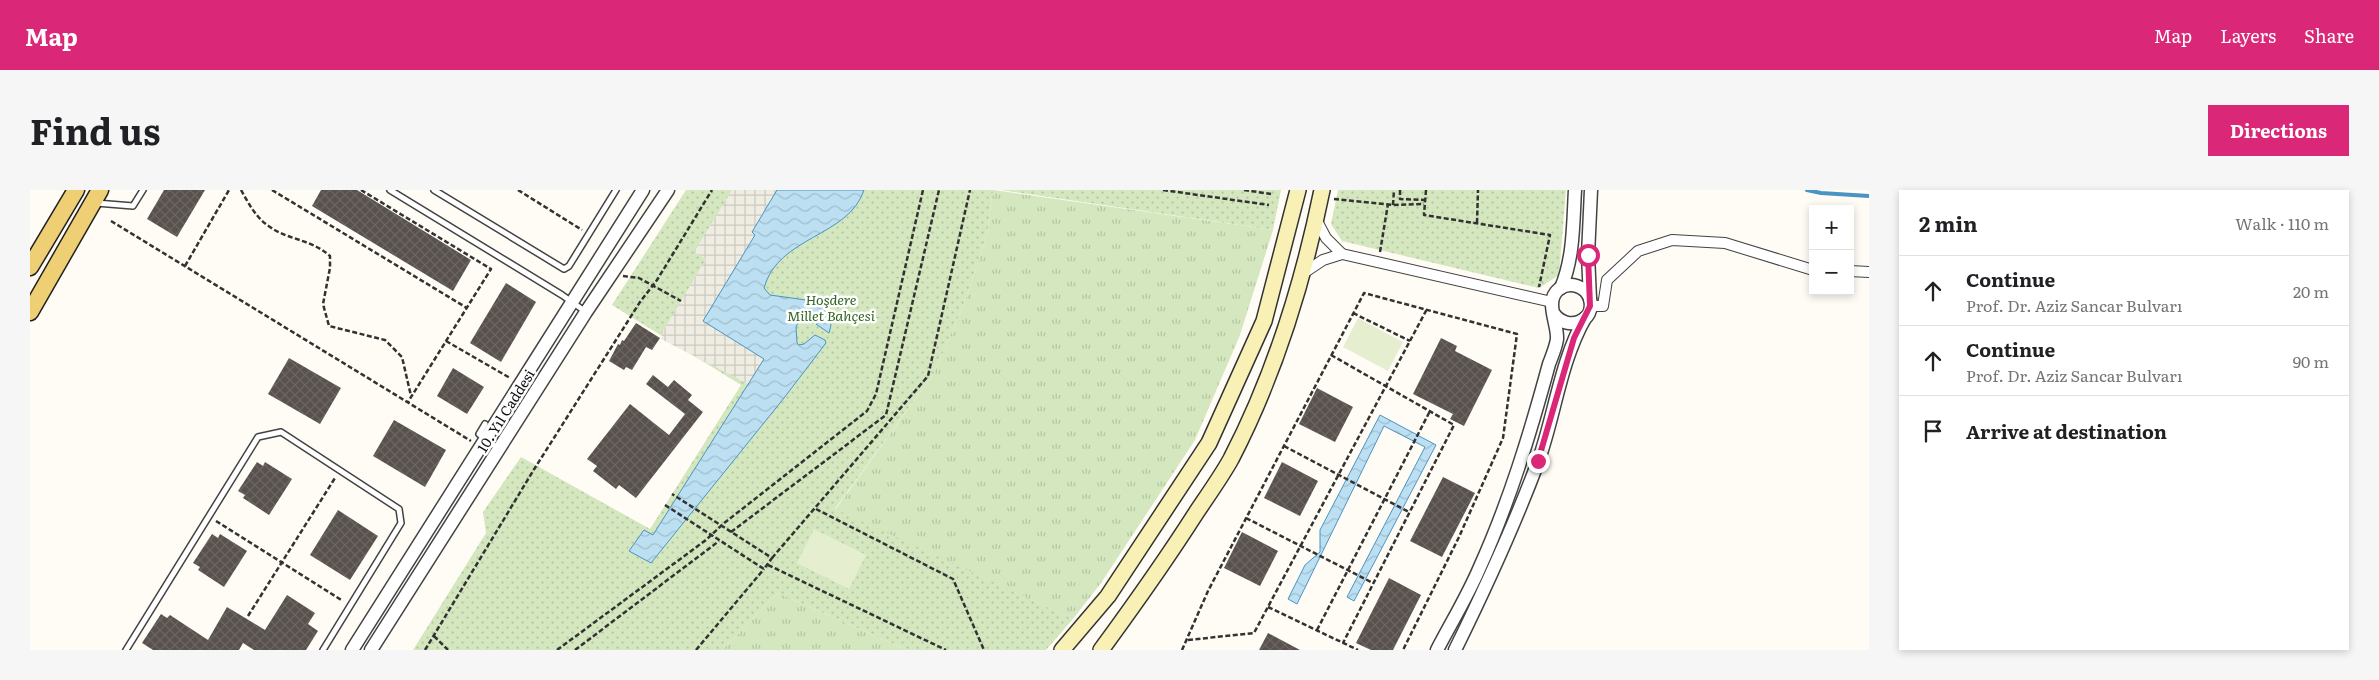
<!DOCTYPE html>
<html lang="en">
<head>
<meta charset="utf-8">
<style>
	body { margin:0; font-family:Literata,serif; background:#f6f6f6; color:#202124 }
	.controls { position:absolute; right:15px; top:15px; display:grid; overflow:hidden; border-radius:0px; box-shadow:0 2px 8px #0003 }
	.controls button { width:45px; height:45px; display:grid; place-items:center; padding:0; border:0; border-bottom:1px solid #e0e0e0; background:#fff; color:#202124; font:25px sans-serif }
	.stop { position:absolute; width:15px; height:15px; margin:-11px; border:4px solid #db2777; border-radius:50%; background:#fff }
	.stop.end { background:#db2777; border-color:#fff; box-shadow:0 1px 5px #0008 }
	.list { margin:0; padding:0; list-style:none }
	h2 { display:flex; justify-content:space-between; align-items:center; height:65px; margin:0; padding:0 20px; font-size:21px }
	h2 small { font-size:16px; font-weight:400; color:#757577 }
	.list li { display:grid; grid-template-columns:32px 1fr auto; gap:15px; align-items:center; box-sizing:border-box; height:70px; padding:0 20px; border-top:1px solid #e0e0e0 }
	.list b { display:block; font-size:19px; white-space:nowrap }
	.list p { margin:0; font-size:16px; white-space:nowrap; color:#757577 }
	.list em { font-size:16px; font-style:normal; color:#757577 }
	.icon { flex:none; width:28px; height:28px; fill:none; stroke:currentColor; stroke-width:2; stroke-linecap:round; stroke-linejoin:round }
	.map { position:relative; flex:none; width:1839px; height:460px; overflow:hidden; border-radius:0px }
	header { display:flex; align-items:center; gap:30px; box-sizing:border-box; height:70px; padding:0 25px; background:#db2777; color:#fff }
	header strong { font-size:24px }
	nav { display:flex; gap:28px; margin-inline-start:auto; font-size:18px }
	.intro { display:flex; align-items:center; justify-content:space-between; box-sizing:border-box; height:120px; padding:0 30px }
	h1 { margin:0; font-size:35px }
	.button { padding:12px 22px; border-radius:0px; background:#db2777; color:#fff; font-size:18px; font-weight:700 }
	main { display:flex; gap:30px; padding:0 30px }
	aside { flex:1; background:#fff; border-radius:0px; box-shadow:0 2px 8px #0003 }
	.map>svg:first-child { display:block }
	.grass { fill:url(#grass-tufts) }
	.park { fill:url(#park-dots) }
	.pitch { fill:#e5efd0 }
	.plaza { fill:url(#plaza-grid) }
	.water { fill:url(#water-waves); stroke:#4994c3 }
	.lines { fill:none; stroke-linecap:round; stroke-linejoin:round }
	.stream { stroke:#4994c3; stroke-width:4 }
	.building { fill:url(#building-cross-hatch) }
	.service-casing { stroke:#434343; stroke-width:8 }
	.minor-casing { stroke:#434343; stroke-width:12 }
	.tertiary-casing { stroke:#434343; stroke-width:15 }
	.secondary-casing { stroke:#323232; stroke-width:18 }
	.primary-casing { stroke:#212121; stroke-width:19 }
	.path { stroke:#323232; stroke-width:2.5; stroke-dasharray:5 2.5; stroke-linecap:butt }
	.service { stroke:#fff; stroke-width:5 }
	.minor { stroke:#fff; stroke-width:10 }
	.tertiary { stroke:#fff; stroke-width:12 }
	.secondary { stroke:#f9f0b5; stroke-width:15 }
	.primary { stroke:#eecf74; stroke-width:16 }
	.route { stroke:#db2777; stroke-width:6 }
	.labels { text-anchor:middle; stroke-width:5; stroke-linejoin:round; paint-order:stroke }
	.park-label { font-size:14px; font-style:italic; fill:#326424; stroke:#fff }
	.street-label { font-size:14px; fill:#101010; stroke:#fff }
</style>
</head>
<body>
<header>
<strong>Map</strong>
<nav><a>Map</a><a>Layers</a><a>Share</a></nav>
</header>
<div class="intro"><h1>Find us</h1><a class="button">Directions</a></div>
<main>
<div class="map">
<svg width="1839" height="460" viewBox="0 0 1839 460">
	<defs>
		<pattern id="grass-tufts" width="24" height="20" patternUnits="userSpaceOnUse" patternTransform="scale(1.25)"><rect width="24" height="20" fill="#d4e7bf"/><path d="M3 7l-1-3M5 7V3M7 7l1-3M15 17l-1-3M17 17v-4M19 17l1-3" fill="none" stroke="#b5c5a3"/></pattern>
		<pattern id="park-dots" width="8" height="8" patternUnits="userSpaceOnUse" patternTransform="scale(1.25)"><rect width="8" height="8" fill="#d4e7bf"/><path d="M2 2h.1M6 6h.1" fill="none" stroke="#b5c5a3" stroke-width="1.8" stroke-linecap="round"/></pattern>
		<pattern id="plaza-grid" width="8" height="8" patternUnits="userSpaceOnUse" patternTransform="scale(1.25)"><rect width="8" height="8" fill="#efece2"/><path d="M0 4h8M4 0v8" fill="none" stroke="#ccc9c1"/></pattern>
		<pattern id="water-waves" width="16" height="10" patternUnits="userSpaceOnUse" patternTransform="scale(1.25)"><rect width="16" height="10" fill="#bcdff2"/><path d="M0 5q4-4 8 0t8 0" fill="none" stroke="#a1bece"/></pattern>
		<pattern id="building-cross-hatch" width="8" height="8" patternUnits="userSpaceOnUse" patternTransform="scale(1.25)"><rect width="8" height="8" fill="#58514d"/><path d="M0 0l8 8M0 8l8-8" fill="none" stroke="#6b6562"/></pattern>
	</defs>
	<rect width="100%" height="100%" fill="#fefcf4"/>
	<g class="grass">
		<polygon points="963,0 1243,40 1210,145 1165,250 1071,393 1043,429 805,320 904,183 934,114 957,45"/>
		<polygon points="748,403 877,460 692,460"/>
	</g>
	<g class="park">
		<polygon points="656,0 963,0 957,45 934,114 904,183 805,319 1043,429 1016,460 877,460 748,403 692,460 383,460 456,343 453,322 491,267 620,339 711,195 582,115"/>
		<polygon points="971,0 1251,0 1243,40"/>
		<polygon points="1308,0 1536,0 1529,85 1509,98 1312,51 1301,34"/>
	</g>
	<g class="pitch">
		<polygon points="1328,128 1373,152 1358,181 1313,157"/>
		<polygon points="784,339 836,365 819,399 767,373"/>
	</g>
	<polygon class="plaza" points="702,0 747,0 722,42 725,44 734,168 718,194 631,149 633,141 676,69 664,62"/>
	<g class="water">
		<path d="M747,0h87c-15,47 -86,46 -100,98l6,7 43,6 14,8 4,16 -2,8 -13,-9 3,-2 -1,-5 -7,-5 -9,3 -6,12 1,16 2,2 5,-1 11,-9 10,5 1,3 -42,55 -133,165 -22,-12 15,-21 9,5 111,-176 -61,-38 52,-86 -3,-3z"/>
		<polygon points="1350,225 1406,255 1324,411 1317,407 1395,257 1354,236 1267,414 1258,409 1275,375 1290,362 1290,340"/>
	</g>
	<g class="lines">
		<polyline class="stream" points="1777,0 1791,3 1839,6"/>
	</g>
	<g class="building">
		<polygon points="134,0 175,0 147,47 117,29"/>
		<polygon points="291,0 327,0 441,70 423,101 282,16"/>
		<polygon points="476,93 506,112 471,172 440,153"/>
		<polygon points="606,133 630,148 622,160 616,157 602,180 596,177 594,180 579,171 588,154 590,155 592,150 594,151"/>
		<polygon points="1411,148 1427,156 1425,161 1462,180 1434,236 1420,229 1423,224 1383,204"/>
		<polygon points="259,168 311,198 290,234 238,204"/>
		<polygon points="423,178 454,197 437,224 407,206"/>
		<polygon points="623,185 638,197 644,190 662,205 658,210 673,222 606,308 589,295 586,299 563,281 567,276 557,269 600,214 639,245 655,224 616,194"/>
		<polygon points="1287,198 1323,217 1305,252 1269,234"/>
		<polygon points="364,230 416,260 395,297 343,266"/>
		<polygon points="227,272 233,276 235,272 262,289 239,325 213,308 215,305 208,301"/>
		<polygon points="1252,272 1288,291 1270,326 1234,308"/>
		<polygon points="1413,287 1445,303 1412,367 1380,351"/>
		<polygon points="308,320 348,346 320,390 280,365"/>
		<polygon points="1212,342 1248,361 1230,396 1194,378"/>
		<polygon points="182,344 188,348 190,344 217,361 194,397 168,380 170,377 163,373"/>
		<polygon points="1359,388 1391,405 1363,460 1341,460 1326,453"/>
		<polygon points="257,405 285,423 278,434 288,441 276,460 224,460 213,453 209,460 123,460 112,453 131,424 137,428 140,425 178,450 197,417 235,440"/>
		<polygon points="1238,443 1270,460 1229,460"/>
	</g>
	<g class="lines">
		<defs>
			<g id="service">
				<polyline points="360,0 532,105 556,122"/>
				<polyline points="404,0 534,79 539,76 586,0"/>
				<polyline points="66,13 103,16 113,0"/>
				<polyline points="455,234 449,244 469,259"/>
				<polyline points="96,460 228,247 251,242 369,319 371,333 293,460"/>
			</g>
			<g id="minor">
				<polyline points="1312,64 1522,112"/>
				<polyline points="1820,81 1839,82"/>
				<polyline points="1272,84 1293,70 1312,64 1296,48 1286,29"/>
				<polyline points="1560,116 1573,116 1577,90 1608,61 1642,50 1695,53 1783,80"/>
			</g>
			<g id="tertiary">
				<path d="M1531,98c13,-31 12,-65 14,-98"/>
				<polyline points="1560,109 1558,65 1561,0"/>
				<polyline points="322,460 613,0"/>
				<polyline points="341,460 556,122 638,0"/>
				<path d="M1407,460c14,-27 30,-53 42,-81 30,-66 51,-135 70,-205 3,-8 7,-17 8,-25 1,-16 -13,-38 2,-50 11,-8 27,-3 31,10 6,23 -23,33 -36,15"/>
				<path d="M1425,460c30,-61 59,-124 83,-188 17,-47 22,-100 47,-144"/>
			</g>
			<g id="secondary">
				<polyline points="1032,460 1078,406 1179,253 1234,131 1268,0"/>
				<path d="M1071,460c33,-45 65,-90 95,-137 12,-18 25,-36 35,-54 44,-85 72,-176 91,-269"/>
			</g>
			<g id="primary">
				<polyline points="0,77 46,0"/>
				<polyline points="0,122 70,0"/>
			</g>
		</defs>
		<use href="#service" class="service-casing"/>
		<use href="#minor" class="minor-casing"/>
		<use href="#tertiary" class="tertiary-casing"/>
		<use href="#secondary" class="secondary-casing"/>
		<use href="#primary" class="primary-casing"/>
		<g class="path">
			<path d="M211,0c8,14 15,28 29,37 18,13 41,12 60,29v12l-7,36 6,22 56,14 17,17 9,39"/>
			<polyline points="242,0 437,118"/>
			<polyline points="331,0 461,79 378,212"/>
			<polyline points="488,0 552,40"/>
			<polyline points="1133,0 1239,15"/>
			<polyline points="1214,0 1241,4"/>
			<polyline points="1370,0 1370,9 1395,10"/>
			<polyline points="1396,0 1394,25 1520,45 1509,97"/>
			<polyline points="1304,9 1363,15 1394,14"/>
			<polyline points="1363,15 1364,0"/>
			<polyline points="81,31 441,251"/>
			<polyline points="1447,33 1448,0"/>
			<polyline points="1350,62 1358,14"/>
			<polyline points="155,76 199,0"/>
			<polyline points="593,86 609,88 651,111"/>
			<polyline points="1323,123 1380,151"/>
			<polyline points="416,151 480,188"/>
			<polyline points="1301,165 1424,235 1313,453"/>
			<polyline points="1254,256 1379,322"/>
			<polyline points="635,315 734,379 742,368 642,304"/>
			<polyline points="786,319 923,389 954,460"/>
			<polyline points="1216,328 1343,393"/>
			<polyline points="186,331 313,411"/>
			<polyline points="701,342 856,225 909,0"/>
			<polyline points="742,368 898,186 940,0"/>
			<polyline points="738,375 916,460"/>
			<polyline points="1238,417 1328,460"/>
			<polyline points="218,426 305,288"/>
			<polyline points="1287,440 1400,221"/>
			<polyline points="404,446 418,460"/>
			<polyline points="1158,450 1224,443 1397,119"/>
			<polyline points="395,460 503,281 610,112 627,90 682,0"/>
			<polyline points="527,460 676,350 693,334 837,221 846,204 893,0"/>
			<polyline points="545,460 689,351"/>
			<polyline points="666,460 734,379"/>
			<polyline points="1152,460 1178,401 1334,103 1487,144 1473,248 1429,347 1373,460"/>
		</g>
		<use href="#service" class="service"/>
		<use href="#minor" class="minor"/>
		<use href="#tertiary" class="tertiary"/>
		<use href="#secondary" class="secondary"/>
		<use href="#primary" class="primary"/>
	</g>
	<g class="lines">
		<polyline class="route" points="1508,271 1544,148 1560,116 1558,65"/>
	</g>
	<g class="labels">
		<g class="park-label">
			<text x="801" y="115">Hoşdere<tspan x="801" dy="16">Millet Bahçesi</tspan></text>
		</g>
		<g class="street-label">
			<text transform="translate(476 221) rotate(-58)" y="5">10. Yıl Caddesi</text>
		</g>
	</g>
</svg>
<div class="controls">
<button>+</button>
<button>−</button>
</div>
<div class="stop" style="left:1558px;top:65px"></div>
<div class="stop end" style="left:1508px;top:271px"></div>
</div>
<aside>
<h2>2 min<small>Walk · 110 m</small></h2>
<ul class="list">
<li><svg class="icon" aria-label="ahead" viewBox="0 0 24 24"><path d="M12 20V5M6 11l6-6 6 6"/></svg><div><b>Continue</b><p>Prof. Dr. Aziz Sancar Bulvarı</p></div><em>20 m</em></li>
<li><svg class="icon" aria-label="ahead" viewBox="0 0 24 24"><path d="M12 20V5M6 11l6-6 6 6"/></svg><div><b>Continue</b><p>Prof. Dr. Aziz Sancar Bulvarı</p></div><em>90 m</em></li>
<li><svg class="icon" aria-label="arrive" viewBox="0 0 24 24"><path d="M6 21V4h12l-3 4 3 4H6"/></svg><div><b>Arrive at destination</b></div></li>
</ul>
</aside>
</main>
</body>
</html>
